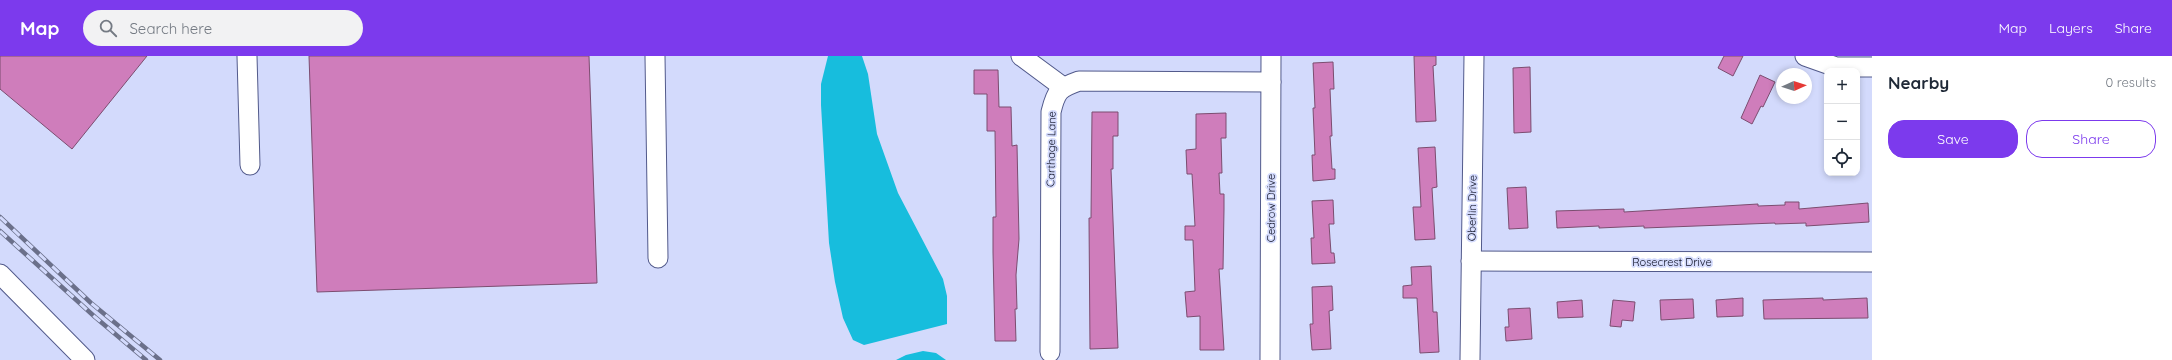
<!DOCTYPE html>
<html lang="en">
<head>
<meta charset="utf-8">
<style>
	body { margin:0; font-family:Quicksand,sans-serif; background:#f2f2f3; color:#1f2937 }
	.controls { position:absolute; right:12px; top:12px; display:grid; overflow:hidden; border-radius:8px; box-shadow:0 2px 6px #0003 }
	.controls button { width:36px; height:36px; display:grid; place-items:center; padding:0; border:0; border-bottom:1px solid #e0e1e3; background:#fff; color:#1f2937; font:20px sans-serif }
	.compass { position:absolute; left:1776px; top:12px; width:36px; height:36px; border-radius:50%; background:#fff; box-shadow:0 2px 6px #0003; rotate:87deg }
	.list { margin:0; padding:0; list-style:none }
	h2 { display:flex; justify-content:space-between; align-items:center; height:52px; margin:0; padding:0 16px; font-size:17px }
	h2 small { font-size:13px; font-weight:400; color:#747a83 }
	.actions { display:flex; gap:8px; padding:12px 16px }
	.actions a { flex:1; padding:9px 0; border:1px solid #7c3aed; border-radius:16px; text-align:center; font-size:14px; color:#7c3aed }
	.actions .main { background:#7c3aed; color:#fff }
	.icon { flex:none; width:22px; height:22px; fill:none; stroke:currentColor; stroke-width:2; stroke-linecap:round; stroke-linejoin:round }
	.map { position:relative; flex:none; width:1872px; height:304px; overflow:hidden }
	header { display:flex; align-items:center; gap:24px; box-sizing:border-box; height:56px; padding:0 20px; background:#7c3aed; color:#fff }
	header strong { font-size:19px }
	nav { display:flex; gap:22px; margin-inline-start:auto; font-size:14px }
	.search { width:280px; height:36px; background:#f2f2f3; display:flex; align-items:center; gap:10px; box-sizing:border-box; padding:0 14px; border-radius:22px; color:#747a83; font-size:15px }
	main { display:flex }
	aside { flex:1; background:#fff }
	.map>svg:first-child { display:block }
	.water { fill:#17bddd }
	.building { fill:#cf7dbb; stroke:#7c4d70 }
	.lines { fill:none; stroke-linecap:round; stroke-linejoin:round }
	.minor-casing { stroke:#525a8b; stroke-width:21 }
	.minor { stroke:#fff; stroke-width:19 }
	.rail-casing { stroke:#6b708a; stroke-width:4.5 }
	.rail { stroke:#d3dafc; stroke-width:3; stroke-dasharray:9; stroke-linecap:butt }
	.labels { text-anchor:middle; stroke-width:3.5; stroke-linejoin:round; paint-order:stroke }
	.street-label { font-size:11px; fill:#0f1225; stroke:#d3dafc }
</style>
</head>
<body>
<header>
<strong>Map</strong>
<div class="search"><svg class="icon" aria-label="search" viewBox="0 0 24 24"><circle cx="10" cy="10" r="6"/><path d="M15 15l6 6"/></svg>Search here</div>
<nav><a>Map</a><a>Layers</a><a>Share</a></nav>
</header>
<main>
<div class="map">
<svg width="1872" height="304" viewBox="0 0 1872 304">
	<rect width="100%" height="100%" fill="#d3dafc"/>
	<g class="water">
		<polygon points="828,0 862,0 868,18 877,78 898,137 943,223 947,240 947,268 864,289 853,284 843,262 835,226 829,187 821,49 821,28"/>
		<polygon points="923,295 936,297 946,304 896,304 906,299"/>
	</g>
	<g class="building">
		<polygon points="0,0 147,0 72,93 0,33"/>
		<polygon points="309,0 589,0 597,227 317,236"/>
		<polygon points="1414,0 1436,0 1436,9 1433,10 1436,65 1416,66"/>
		<polygon points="1724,0 1743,0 1733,20 1718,12"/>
		<polygon points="1333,6 1334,33 1330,33 1332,80 1330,80 1332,113 1335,113 1335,123 1313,125 1312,99 1315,99 1313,52 1315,52 1313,7"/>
		<polygon points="1530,11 1531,76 1514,77 1513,12"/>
		<polygon points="974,14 998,14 999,51 1011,51 1012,90 1017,89 1019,183 1016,219 1017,253 1015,253 1016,285 995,285 993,196 993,161 996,161 995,75 987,75 987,38 974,38"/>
		<polygon points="1760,19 1775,26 1763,51 1761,50 1752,68 1741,62"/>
		<polygon points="1092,56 1118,56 1118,80 1113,80 1113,113 1111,113 1118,292 1090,293 1089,162 1091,162"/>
		<polygon points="1226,57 1226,82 1221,82 1222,117 1219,117 1220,138 1224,138 1224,153 1223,213 1219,213 1224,294 1200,294 1200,260 1187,261 1185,236 1195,235 1193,184 1185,184 1185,170 1195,170 1192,118 1187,118 1186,94 1196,93 1196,58"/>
		<polygon points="1435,91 1437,131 1432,132 1435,183 1415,184 1413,151 1421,151 1418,92"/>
		<polygon points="1526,131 1528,172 1509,173 1507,132"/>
		<polygon points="1333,144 1334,168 1329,168 1331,197 1334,197 1335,207 1312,208 1311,182 1314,182 1312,145"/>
		<polygon points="1785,146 1799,146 1799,153 1868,147 1869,166 1806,170 1806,167 1775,168 1775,167 1644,172 1644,170 1599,172 1599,170 1557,172 1556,155 1624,153 1624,156 1758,148 1758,150 1785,149"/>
		<polygon points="1431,210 1433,256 1437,256 1439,296 1420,297 1417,242 1403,242 1403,230 1412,229 1411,211"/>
		<polygon points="1332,230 1333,254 1329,255 1331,293 1312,294 1310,268 1313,268 1312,231"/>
		<polygon points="1743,242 1743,260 1717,261 1716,244"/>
		<polygon points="1823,242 1823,244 1867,242 1868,262 1764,263 1763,244"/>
		<polygon points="1693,243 1694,262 1661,264 1660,244"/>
		<polygon points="1582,244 1583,261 1558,262 1557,246"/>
		<polygon points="1613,244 1635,246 1633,265 1622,264 1621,271 1610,270"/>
		<polygon points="1530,252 1532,283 1506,285 1505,271 1509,271 1508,253"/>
	</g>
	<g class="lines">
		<defs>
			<g id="minor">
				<polyline points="247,0 250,109"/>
				<polyline points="655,0 658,202"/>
				<polyline points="1021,0 1063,31"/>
				<polyline points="1805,0 1836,11 1872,11"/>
				<polyline points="1471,205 1872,206"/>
				<polyline points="0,218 85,304"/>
				<path d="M1050,296l1,-240c5,-21 8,-24 28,-31l192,1"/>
				<polyline points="1270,304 1271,0"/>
				<polyline points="1470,304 1474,0"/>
			</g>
		</defs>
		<use href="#minor" class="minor-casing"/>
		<use href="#minor" class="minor"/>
		<defs>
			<g id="rail">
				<polyline points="0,161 91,247 160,304"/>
				<polyline points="0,175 95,261 146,304"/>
			</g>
		</defs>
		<use href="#rail" class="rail-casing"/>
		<use href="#rail" class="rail"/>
	</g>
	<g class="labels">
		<g class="street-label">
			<text transform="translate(1051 93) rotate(-89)" y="4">Carthage Lane</text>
			<text transform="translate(1271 152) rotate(-90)" y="4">Cedrow Drive</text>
			<text transform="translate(1472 152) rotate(-89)" y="4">Oberlin Drive</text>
			<text x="1672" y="210">Rosecrest Drive</text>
		</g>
	</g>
</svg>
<div class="controls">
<button>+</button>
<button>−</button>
<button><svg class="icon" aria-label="locate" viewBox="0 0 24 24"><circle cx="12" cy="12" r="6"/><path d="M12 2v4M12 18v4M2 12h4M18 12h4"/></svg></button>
</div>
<svg class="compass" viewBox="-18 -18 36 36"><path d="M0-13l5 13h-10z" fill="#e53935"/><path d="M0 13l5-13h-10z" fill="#747a83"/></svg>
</div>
<aside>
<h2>Nearby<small>0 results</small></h2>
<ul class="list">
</ul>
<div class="actions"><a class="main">Save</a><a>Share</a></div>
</aside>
</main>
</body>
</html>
